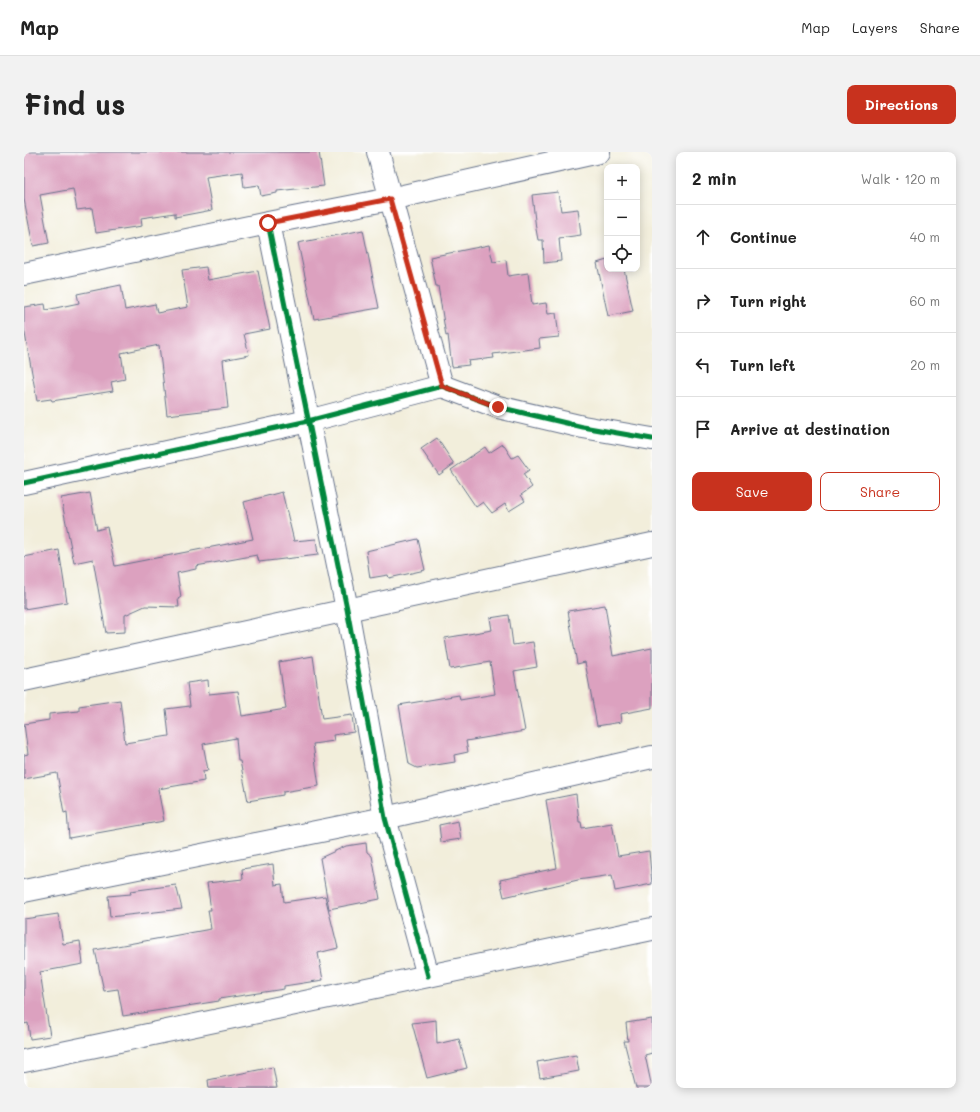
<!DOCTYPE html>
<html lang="en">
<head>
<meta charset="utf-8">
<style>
	body { margin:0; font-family:Mali,sans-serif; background:#f2f2f2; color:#222 }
	.controls { position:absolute; right:12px; top:12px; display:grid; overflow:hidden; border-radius:8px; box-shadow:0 2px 10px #0003 }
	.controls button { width:36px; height:36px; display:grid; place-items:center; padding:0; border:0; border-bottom:1px solid #e0e0e0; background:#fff; color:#222; font:20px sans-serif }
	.stop { position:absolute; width:12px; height:12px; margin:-9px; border:3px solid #c8321e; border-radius:50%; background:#fff }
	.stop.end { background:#c8321e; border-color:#fff; box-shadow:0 1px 4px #0008 }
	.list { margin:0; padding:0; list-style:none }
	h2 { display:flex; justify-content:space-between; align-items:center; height:52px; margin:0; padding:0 16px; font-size:17px }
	h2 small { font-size:13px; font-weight:400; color:#767676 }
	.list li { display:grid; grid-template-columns:26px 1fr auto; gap:12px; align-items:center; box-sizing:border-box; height:64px; padding:0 16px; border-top:1px solid #e0e0e0 }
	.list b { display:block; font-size:15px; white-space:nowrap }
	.list em { font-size:13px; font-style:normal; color:#767676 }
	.actions { display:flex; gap:8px; padding:12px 16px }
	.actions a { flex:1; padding:9px 0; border:1px solid #c8321e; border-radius:8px; text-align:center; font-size:14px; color:#c8321e }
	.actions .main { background:#c8321e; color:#fff }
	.icon { flex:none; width:22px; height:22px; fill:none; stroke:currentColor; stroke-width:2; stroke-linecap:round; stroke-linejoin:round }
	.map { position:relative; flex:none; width:628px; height:936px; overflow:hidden; border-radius:8px }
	header { display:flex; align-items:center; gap:24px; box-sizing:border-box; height:56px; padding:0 20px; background:#fff; border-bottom:1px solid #e0e0e0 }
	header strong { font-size:19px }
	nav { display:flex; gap:22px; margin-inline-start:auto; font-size:14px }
	.intro { display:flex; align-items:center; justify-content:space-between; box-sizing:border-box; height:96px; padding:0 24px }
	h1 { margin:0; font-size:28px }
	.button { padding:10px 18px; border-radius:8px; background:#c8321e; color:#fff; font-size:14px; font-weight:700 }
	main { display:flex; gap:24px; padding:0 24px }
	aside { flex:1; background:#fff; border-radius:8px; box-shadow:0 2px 10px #0003 }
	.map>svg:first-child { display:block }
	.building { fill:#dca1bf }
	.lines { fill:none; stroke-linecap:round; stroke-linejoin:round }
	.minor-casing { stroke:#66728a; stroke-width:24 }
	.minor { stroke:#fff; stroke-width:22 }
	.cycleway-casing { stroke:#fff; stroke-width:8 }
	.cycleway { stroke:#00873e; stroke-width:5 }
	.route { stroke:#c8321e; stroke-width:5 }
</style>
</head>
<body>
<header>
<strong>Map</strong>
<nav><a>Map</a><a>Layers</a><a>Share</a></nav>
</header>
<div class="intro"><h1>Find us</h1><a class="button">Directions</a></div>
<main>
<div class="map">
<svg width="628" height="936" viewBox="0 0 628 936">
	<rect width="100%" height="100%" fill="#fff"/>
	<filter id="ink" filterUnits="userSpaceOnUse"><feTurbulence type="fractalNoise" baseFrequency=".025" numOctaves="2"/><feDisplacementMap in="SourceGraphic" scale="8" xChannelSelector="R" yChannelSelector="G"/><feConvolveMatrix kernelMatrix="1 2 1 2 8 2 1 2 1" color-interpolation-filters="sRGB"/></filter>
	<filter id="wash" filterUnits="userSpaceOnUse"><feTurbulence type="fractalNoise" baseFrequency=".012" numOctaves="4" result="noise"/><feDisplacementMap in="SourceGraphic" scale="16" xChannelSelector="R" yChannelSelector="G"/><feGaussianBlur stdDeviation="0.9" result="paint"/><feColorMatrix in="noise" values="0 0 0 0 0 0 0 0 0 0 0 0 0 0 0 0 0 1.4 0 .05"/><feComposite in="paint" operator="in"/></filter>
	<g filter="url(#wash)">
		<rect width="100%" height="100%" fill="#f2eedb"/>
		<g id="blocks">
			<g class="building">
				<polygon points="0,0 295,0 300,34 253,39 253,41 237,44 235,33 220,35 218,20 182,25 188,58 151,65 151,61 117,66 118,74 72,81 68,56 53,58 49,37 16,43 25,91 9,94 0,47"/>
				<polygon points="534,40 537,59 554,57 557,83 535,86 537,109 520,111 519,88 514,88 512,77 508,43"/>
				<polygon points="339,78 355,156 290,167 274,91"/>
				<polygon points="465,93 469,110 482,108 484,124 504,121 508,153 522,151 524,162 532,161 535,185 515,187 516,196 469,202 470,206 444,209 445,213 428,215 424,183 422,184 414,134 412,134 406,105"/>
				<polygon points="583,108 583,117 600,117 609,159 584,164 573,111"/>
				<polygon points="182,115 184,128 234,119 246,177 220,182 225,203 199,208 204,256 143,263 135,193 97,201 101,227 87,230 89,239 28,249 27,247 13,249 0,176 0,155 21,152 22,158 55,151 53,142 97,133 101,158 131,152 133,161 164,155 158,118"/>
				<polygon points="413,286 430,312 415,323 397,297"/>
				<polygon points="479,292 488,306 494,303 505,318 499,322 508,335 497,343 501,349 485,359 481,352 468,361 459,350 452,355 427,318 461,295 465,301"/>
				<polygon points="258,340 270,389 292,387 294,403 235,410 233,403 172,414 172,417 153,421 157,445 154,447 155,455 121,454 101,463 101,480 82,481 69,407 50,411 37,346 66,341 73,378 83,375 91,414 229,387 220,350"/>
				<polygon points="394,387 401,418 365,426 364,423 346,426 342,399"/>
				<polygon points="35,398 43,450 0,457 0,405"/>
				<polygon points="581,453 589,504 628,496 628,556 596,562 597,570 573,574 561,510 553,512 544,459"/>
				<polygon points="485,463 489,493 509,490 513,515 490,519 501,579 442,589 444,600 430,603 431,610 393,616 385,612 375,553 435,543 436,548 471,542 466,510 426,517 421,486 468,478 466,466"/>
				<polygon points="289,504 298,567 328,563 330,580 309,583 310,589 289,592 295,634 259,640 259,643 224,649 216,609 214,609 212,586 179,592 184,618 179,619 180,629 134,637 140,669 45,686 43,660 40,661 33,621 0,627 0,603 4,602 0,572 25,568 25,562 55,559 55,554 96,548 101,591 145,584 142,557 166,554 163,531 184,528 185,542 214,539 218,564 262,557 255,510"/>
				<polygon points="552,642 555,670 557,670 558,676 588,671 594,704 625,699 628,732 591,739 588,723 554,728 480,745 476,728 533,716 522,648"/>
				<polygon points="434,669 437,687 417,690 415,673"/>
				<polygon points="342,691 343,700 348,704 356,747 305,757 296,706 322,694"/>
				<polygon points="249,712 251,733 258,732 260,750 301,744 314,796 294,801 299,828 260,834 260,837 195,847 195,849 99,864 94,837 80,839 71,798 187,777 184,758 187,758 183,731 219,727 218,717"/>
				<polygon points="152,733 158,757 86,765 84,744 107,742 106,739"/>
				<polygon points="34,762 39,792 56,789 59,812 16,820 26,884 6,887 4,871 0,872 0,767"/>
				<polygon points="628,867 628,901 621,903 628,936 612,936 600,889 604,889 602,871"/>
				<polygon points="412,868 413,892 435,887 443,916 403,926 388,871"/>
				<polygon points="552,903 555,919 516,926 513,910"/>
				<polygon points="249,915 253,936 185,936 184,928"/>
			</g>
		</g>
	</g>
	<g filter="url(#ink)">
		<use href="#blocks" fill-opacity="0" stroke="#66728a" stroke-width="1"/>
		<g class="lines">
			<defs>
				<g id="minor">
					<polyline points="354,0 418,234"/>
					<polyline points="244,71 323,457 361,666 404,824"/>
					<polyline points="0,122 244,71 366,47 575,0"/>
					<polyline points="0,331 284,269 418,234 474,255 559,275 628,287"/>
					<polyline points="0,528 628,392"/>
					<polyline points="0,739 361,666 628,605"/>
					<polyline points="0,909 628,777"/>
				</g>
			</defs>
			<use href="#minor" class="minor-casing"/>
			<use href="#minor" class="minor"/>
			<defs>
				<g id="cycleway">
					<polyline points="244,71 323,457 361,666 404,824"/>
					<polyline points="0,331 284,269 418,234 474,255 559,275 628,287"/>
				</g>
			</defs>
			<use href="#cycleway" class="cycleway-casing"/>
			<use href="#cycleway" class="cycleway"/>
		</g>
	</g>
	<g class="lines" filter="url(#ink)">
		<polyline class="route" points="244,71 366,47 418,234 474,255"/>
	</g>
</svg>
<div class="controls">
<button>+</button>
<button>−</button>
<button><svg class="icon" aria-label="locate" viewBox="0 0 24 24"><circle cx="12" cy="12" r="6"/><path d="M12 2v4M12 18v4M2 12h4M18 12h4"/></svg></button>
</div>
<div class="stop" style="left:244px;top:71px"></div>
<div class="stop end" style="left:474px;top:255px"></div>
</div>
<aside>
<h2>2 min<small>Walk · 120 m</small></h2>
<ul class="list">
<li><svg class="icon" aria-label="ahead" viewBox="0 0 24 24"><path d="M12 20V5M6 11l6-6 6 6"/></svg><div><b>Continue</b></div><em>40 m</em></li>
<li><svg class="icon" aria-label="right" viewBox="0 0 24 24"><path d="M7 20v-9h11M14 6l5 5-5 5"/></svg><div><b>Turn right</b></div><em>60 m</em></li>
<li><svg class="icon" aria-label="left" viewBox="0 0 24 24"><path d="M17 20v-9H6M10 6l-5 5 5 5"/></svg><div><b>Turn left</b></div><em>20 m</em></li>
<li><svg class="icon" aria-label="arrive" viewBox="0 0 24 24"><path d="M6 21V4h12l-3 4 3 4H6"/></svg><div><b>Arrive at destination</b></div></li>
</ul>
<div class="actions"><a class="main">Save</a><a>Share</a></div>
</aside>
</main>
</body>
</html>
